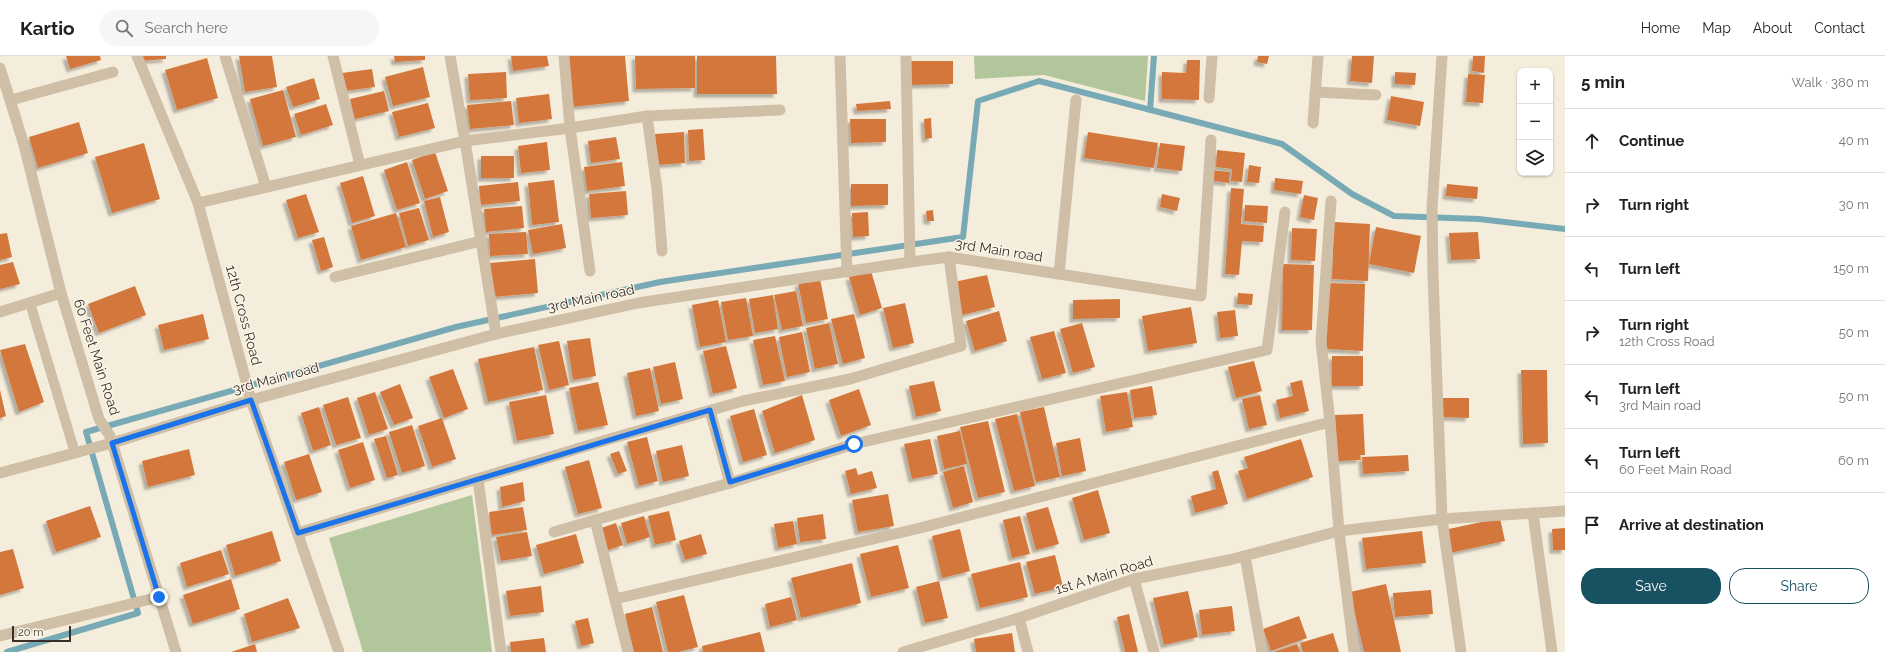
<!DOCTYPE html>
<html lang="en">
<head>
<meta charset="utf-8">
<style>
	body { margin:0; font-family:Raleway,sans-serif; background:#f6f6f6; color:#202124 }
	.controls { position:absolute; right:12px; top:12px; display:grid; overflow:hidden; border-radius:8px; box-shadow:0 1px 3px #0004 }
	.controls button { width:36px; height:36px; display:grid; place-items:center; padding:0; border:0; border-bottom:1px solid #e0e0e0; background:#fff; color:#202124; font:20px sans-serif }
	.scale { position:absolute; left:12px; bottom:10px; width:59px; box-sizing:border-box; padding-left:4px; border:2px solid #3a3028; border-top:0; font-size:11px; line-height:14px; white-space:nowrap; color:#3a3028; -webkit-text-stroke:3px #fcf6e9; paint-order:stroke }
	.stop { position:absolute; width:12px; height:12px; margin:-9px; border:3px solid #1a73e8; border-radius:50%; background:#fff }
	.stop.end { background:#1a73e8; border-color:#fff; box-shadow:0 1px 4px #0008 }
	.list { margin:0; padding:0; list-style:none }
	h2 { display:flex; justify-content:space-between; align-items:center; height:52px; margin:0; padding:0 16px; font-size:17px }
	h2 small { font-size:13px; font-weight:400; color:#757577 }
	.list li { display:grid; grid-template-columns:26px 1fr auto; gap:12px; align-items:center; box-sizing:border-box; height:64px; padding:0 16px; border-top:1px solid #e0e0e0 }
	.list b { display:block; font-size:15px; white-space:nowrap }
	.list p { margin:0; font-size:13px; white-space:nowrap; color:#757577 }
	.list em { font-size:13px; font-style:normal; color:#757577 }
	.actions { display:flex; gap:8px; padding:12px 16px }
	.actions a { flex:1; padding:9px 0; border:1px solid #185161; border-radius:16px; text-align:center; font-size:14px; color:#185161 }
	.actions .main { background:#185161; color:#fff }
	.icon { flex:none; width:22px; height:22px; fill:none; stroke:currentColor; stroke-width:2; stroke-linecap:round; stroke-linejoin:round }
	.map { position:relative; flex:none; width:1565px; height:596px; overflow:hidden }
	header { display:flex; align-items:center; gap:24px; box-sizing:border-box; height:56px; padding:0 20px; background:#fff; border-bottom:1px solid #e0e0e0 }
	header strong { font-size:19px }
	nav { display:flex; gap:22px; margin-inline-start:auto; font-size:14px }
	.search { width:280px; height:36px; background:#f6f6f6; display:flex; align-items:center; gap:10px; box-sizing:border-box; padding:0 14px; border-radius:22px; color:#757577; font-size:15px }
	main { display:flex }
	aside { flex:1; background:#fff }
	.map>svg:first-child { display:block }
	.green { fill:#b1c69a }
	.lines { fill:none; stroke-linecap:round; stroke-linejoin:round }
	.stream { stroke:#78aab5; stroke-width:6 }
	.building { fill:#d3773c; filter:url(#shadow) }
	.service { stroke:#cfbfa6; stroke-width:10 }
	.minor { stroke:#cfbfa6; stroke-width:11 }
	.tertiary { stroke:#cfbfa6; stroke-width:11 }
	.route { stroke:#1a73e8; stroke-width:5 }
	.labels { text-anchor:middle; stroke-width:3; stroke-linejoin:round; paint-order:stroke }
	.street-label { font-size:14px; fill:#3a3028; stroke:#fcf6e9 }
</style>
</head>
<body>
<header>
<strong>Kartio</strong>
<div class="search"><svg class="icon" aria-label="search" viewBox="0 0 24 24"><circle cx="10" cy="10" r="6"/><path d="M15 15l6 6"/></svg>Search here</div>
<nav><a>Home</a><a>Map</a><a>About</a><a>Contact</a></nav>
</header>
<main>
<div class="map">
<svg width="1565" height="596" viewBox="0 0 1565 596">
	<defs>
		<filter id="shadow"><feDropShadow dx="-3.5" dy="3.5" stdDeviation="1" flood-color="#0004"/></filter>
	</defs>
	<rect width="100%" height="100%" fill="#f5eddc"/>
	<g class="green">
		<polygon points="974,0 1148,0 1145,45 1044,19 975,23"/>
		<polygon points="472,439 492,596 363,596 329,482"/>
	</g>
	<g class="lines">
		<g class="stream">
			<polyline points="1150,54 1154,0"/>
			<polyline points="7,596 138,557 86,376 456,271 660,226 963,181 978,45 1039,25 1282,88 1352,138 1394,160 1479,163 1565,173"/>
		</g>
	</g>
	<g class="building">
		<polygon points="66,0 100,0 101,4 70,13"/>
		<polygon points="142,0 166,0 166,3 142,5"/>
		<polygon points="239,0 272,0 277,31 245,36"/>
		<polygon points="394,0 425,0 425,4 395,6"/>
		<polygon points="511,0 547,0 549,10 513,15"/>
		<polygon points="566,0 625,0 629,45 571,51"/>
		<polygon points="635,0 695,0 695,32 636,33"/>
		<polygon points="697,0 776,0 777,38 697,38"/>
		<polygon points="1258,0 1269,0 1267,8 1257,6"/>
		<polygon points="1352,0 1374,0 1372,27 1350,25"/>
		<polygon points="1473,0 1485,0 1484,17 1472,15"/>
		<polygon points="207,2 218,42 177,54 165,14"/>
		<polygon points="1187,4 1200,4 1199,44 1162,43 1162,16 1186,17"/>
		<polygon points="910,5 953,5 953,28 910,29"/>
		<polygon points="423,11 430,41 393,50 385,21"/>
		<polygon points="372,13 375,31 344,35 342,17"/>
		<polygon points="506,16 507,42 470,44 468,18"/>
		<polygon points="1395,16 1416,17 1415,29 1395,28"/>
		<polygon points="1468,18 1485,19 1483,47 1466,46"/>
		<polygon points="314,22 320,43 293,51 286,31"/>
		<polygon points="283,34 296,81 263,90 250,43"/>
		<polygon points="384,35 389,55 355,63 350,43"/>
		<polygon points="549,38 552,63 519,67 516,42"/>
		<polygon points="1391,40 1424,46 1420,70 1387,64"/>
		<polygon points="511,45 514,69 470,73 467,49"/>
		<polygon points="890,45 891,53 857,55 856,48"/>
		<polygon points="428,47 435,72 399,81 392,56"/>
		<polygon points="326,48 333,69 301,79 294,58"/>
		<polygon points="931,62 932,82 925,83 924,63"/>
		<polygon points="850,63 886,63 886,86 851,87"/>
		<polygon points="79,66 88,97 38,112 29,81"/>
		<polygon points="703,73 705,104 689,105 688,74"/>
		<polygon points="684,76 685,107 656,109 655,78"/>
		<polygon points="1088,76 1158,87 1154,112 1084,102"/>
		<polygon points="616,81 620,103 591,107 588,85"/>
		<polygon points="547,86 550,114 521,117 518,90"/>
		<polygon points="144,87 160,143 112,157 95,101"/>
		<polygon points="1160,87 1185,90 1182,115 1157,112"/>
		<polygon points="1217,94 1245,97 1242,126 1231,125 1232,113 1216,111"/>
		<polygon points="435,96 448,135 425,143 412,104"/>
		<rect x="481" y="100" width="33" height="22"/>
		<polygon points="407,106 420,147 397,154 384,114"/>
		<polygon points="622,106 625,130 587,135 584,111"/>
		<polygon points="1249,109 1261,111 1259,127 1247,126"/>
		<polygon points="1210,114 1230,116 1229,127 1209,124"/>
		<polygon points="363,120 375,160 352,167 340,127"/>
		<polygon points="1275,122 1303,125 1301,138 1274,134"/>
		<polygon points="554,124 559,166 532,169 528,127"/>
		<polygon points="518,126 520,145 481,149 479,130"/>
		<polygon points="851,128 888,128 888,149 851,150"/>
		<polygon points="1447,128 1478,131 1477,143 1446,140"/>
		<polygon points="1231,132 1244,133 1241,168 1264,170 1263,186 1242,185 1239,219 1225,218"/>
		<polygon points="626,135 628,159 591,162 589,138"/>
		<polygon points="306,138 319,176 298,182 286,144"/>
		<polygon points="1162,138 1180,142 1177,155 1160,151"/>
		<polygon points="1304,139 1318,142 1314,164 1300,161"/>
		<polygon points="440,141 449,176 433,181 424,145"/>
		<polygon points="1245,149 1268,150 1267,167 1244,165"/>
		<polygon points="522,150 524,172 486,176 484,153"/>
		<polygon points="419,152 429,184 408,190 399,157"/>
		<polygon points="933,154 934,165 927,165 926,155"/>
		<polygon points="868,156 869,180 853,181 852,157"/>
		<polygon points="396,157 406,191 361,204 351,170"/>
		<polygon points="1334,166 1370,168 1368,225 1332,223"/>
		<polygon points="562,168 566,192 533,198 528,174"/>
		<polygon points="1376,171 1421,180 1414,217 1369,208"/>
		<polygon points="1292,172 1317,173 1315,205 1291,204"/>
		<polygon points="526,176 528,198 490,200 489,178"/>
		<polygon points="1478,176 1480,203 1451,204 1449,177"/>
		<polygon points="7,177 12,201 0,204 0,178"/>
		<polygon points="324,181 333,211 321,215 312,184"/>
		<polygon points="535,203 538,237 493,241 490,207"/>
		<polygon points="13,206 20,228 0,233 0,209"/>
		<polygon points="1283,208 1314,209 1312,274 1282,274"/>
		<polygon points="871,215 882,252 860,259 849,221"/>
		<polygon points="987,219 995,251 962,259 954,226"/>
		<polygon points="820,223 828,263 806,267 798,227"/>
		<polygon points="1328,227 1365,228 1363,295 1326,293"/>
		<polygon points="135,230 146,259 99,277 88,248"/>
		<polygon points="796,235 803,270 782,274 774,239"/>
		<polygon points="1238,237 1253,238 1252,249 1237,248"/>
		<polygon points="773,239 778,273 755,277 749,243"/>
		<polygon points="746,242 753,280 728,284 721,246"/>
		<polygon points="1120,243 1120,262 1073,263 1073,244"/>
		<polygon points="718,244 726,286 700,291 692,249"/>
		<polygon points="905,247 914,287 893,292 883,252"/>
		<polygon points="1191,251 1197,287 1148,295 1142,260"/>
		<polygon points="1235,254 1238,280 1220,282 1217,256"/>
		<polygon points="999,255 1007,285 975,295 966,265"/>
		<polygon points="203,258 209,283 164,294 158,269"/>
		<polygon points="854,258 865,302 843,308 831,263"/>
		<polygon points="829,267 838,308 815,313 806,272"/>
		<polygon points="1082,267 1095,311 1073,317 1060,273"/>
		<polygon points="1054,275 1066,317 1042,323 1030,281"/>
		<polygon points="802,276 810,316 787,321 779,281"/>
		<polygon points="775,280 785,325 763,329 753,284"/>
		<polygon points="590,282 596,320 573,324 567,285"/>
		<polygon points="559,285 569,329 549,334 538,289"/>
		<polygon points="25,288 44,346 19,356 0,294"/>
		<polygon points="726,290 737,332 713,338 703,295"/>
		<polygon points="534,291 543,334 488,346 478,303"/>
		<rect x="1332" y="300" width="31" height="30"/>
		<polygon points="1254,305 1262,335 1236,342 1228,311"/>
		<polygon points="675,306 683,343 661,348 653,311"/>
		<polygon points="650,312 659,355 636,360 627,317"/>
		<polygon points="453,313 468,353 444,362 429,321"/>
		<polygon points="1521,314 1547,314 1548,387 1523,388"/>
		<polygon points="1302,324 1309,355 1280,362 1276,344 1293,340 1290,327"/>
		<polygon points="934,325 941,355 916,361 909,330"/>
		<polygon points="598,326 608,369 578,375 569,332"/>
		<polygon points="400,328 413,362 394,369 380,336"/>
		<polygon points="1152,330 1157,359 1134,362 1130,334"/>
		<polygon points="859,333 871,369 841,380 829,344"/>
		<polygon points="0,334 6,360 0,362"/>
		<polygon points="375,336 388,373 369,379 357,342"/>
		<polygon points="1127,336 1133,371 1106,376 1100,340"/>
		<polygon points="546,339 554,378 517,385 509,346"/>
		<polygon points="802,339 815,384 775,397 762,355"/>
		<polygon points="1260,339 1267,369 1249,373 1242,343"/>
		<polygon points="348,341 361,382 336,389 323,349"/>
		<polygon points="1442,342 1469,342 1469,362 1443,361"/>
		<polygon points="319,351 331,389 313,395 301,357"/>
		<polygon points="1044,351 1060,421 1036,426 1020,356"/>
		<polygon points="754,353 767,399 743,406 730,360"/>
		<polygon points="1017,358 1035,430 1014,435 995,363"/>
		<polygon points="1363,358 1365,399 1360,399 1361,404 1338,405 1335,359"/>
		<polygon points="442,362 456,403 432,411 418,370"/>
		<polygon points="988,365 1005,436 978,442 960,371"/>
		<polygon points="412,369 425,410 402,417 389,376"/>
		<polygon points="960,375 967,408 944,413 937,380"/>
		<polygon points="386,380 398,419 387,422 374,383"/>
		<polygon points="647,381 658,425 639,430 627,386"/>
		<polygon points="1080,382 1086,415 1062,420 1056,387"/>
		<polygon points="930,383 938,418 912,423 904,388"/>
		<polygon points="1301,383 1313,421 1247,443 1238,415 1248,412 1244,401"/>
		<polygon points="363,386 375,424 350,432 338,394"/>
		<polygon points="682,389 689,420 663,426 656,395"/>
		<polygon points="189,393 195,419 148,431 142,405"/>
		<polygon points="619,395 627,415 618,418 610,398"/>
		<polygon points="309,398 322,436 296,444 284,406"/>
		<polygon points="1408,399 1409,415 1363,418 1362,401"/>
		<polygon points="589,404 602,452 578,458 565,411"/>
		<polygon points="964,410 973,446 953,452 943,416"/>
		<polygon points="856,412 858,419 872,415 877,432 851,438 845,415"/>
		<polygon points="1218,414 1228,448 1195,457 1191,440 1216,433 1212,416"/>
		<polygon points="523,426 525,445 502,451 500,431"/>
		<polygon points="1098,434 1110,477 1084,484 1072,442"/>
		<polygon points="888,438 894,470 858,476 852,444"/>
		<polygon points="90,450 101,481 56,496 46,465"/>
		<polygon points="523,451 527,474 492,479 489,456"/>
		<polygon points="1048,451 1059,488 1036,494 1026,457"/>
		<polygon points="669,455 676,484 655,489 648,460"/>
		<polygon points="823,458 826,483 800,486 797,462"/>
		<polygon points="644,460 650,481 627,488 621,467"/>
		<polygon points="1020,460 1030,498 1012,502 1003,464"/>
		<polygon points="1500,462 1505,485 1450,497 1444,474"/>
		<polygon points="793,465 797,488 778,492 774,468"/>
		<polygon points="616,467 623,489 605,495 598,473"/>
		<polygon points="1565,472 1565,494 1553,494 1552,473"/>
		<polygon points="960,473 970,515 942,522 932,480"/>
		<polygon points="272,475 281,505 235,520 226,489"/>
		<polygon points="1422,475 1426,507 1366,513 1362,482"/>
		<polygon points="527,476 532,500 501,505 496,481"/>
		<polygon points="576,478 584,507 544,518 536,489"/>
		<polygon points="701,478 707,498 685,504 679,485"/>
		<polygon points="898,489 909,532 871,541 860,498"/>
		<polygon points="13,493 24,532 0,539 0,496"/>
		<polygon points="221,494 229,518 187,531 180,507"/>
		<polygon points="1055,499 1063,531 1035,538 1026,506"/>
		<polygon points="1020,506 1028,541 980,552 971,518"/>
		<polygon points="852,507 861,547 801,562 791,522"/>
		<polygon points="231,523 240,553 193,568 183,539"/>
		<polygon points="939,525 948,562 925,567 916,531"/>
		<polygon points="1386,528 1401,596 1364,596 1350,536"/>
		<polygon points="541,530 544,556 510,560 506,535"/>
		<polygon points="1431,534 1433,558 1395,561 1393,537"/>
		<polygon points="1188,535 1198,581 1164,589 1153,542"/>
		<polygon points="684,539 698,591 678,596 668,596 656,546"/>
		<polygon points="791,541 797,564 770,571 765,548"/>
		<polygon points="288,542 300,572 252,586 244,558"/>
		<polygon points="1232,550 1235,575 1202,579 1199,554"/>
		<polygon points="652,551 663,596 634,596 625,558"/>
		<polygon points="1129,558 1138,596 1125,596 1117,561"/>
		<polygon points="1299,560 1307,582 1271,595 1263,573"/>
		<polygon points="588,562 594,587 581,590 575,565"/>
		<polygon points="760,576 765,596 703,596 702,590"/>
		<polygon points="1012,577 1015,596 976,596 974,583"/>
		<polygon points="1333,577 1339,596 1303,596 1300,587"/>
		<polygon points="544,582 546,596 511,596 510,586"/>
		<polygon points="255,588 257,596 231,596"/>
		<polygon points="1297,588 1300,596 1273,596"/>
	</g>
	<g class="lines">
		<polyline class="service" points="30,247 75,397"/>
		<g class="minor">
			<polyline points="137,0 198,147 251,344 339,596"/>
			<polyline points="225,0 266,131"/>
			<polyline points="333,0 360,109"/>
			<polyline points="450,0 465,85 496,278"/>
			<polyline points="564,0 570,72 647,60 780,54"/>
			<polyline points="840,0 847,216"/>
			<polyline points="906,0 910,206"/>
			<polyline points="1315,36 1376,39"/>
			<polyline points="1209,42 1212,0"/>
			<polyline points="11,44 113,16"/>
			<polyline points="647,60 657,133 662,195"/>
			<polyline points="1313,67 1318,0"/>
			<polyline points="198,147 465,85 570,72 590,215"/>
			<polyline points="1059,218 1076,44"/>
			<polyline points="335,221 481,185"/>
			<polyline points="0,256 61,237"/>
			<polyline points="710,355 730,427"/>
			<polyline points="1330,366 1321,286 1331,145"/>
			<polyline points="0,417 112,387 251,344 496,278 638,247 910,206 949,201 1201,240 1211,84"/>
			<polyline points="478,423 501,596"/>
			<polyline points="1533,457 1552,596"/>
			<polyline points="554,476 595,464"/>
			<polyline points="298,477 613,382 743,345 850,323 961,290 949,201"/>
			<polyline points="1245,500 1262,596"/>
			<polyline points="1134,523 1154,596"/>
			<polyline points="615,543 920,472 1330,366 1339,475 1354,596"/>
			<polyline points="1019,562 1028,596"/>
			<polyline points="0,580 159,541"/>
			<polyline points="628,596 595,464 730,427 854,388 1267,294 1285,156"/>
			<polyline points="903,596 1019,562 1134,523 1229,504 1339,475 1442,463 1433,219 1432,152 1442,0"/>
			<polyline points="1461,596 1442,463 1565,455"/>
		</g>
		<polyline class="tertiary" points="0,12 24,89 61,237 99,363 110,380 176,596"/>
	</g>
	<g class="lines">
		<polyline class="route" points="159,541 112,387 251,344 298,477 710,354 730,426 854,388"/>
	</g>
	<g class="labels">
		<g class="street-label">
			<text transform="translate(999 194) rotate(9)" y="5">3rd Main road</text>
			<text transform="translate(591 242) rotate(-12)" y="5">3rd Main road</text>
			<text transform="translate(244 259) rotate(75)" y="5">12th Cross Road</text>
			<text transform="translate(97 301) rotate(72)" y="5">60 Feet Main Road</text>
			<text transform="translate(276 322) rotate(-15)" y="5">3rd Main road</text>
			<text transform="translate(1104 519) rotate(-17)" y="5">1st A Main Road</text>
		</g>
	</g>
</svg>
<div class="controls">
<button>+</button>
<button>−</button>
<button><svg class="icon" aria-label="layers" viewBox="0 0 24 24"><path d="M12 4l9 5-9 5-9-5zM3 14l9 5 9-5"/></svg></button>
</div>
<div class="scale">20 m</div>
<div class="stop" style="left:854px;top:388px"></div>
<div class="stop end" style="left:159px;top:541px"></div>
</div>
<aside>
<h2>5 min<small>Walk · 380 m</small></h2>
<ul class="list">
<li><svg class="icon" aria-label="ahead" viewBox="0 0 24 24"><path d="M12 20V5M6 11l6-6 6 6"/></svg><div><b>Continue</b></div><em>40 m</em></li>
<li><svg class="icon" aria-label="right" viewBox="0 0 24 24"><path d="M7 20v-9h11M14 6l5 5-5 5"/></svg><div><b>Turn right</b></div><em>30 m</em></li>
<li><svg class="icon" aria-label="left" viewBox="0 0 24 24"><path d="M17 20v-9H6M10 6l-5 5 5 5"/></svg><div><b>Turn left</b></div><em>150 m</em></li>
<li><svg class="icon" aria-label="right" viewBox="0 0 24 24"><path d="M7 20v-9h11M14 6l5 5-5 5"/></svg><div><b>Turn right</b><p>12th Cross Road</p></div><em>50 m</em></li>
<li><svg class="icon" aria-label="left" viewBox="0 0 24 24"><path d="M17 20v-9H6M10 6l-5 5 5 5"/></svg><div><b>Turn left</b><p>3rd Main road</p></div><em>50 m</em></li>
<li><svg class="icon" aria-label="left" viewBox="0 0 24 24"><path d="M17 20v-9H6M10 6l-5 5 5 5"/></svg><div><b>Turn left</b><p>60 Feet Main Road</p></div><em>60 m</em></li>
<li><svg class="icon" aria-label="arrive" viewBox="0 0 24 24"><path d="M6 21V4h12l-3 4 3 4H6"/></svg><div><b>Arrive at destination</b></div></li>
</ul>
<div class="actions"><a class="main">Save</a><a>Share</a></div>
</aside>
</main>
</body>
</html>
